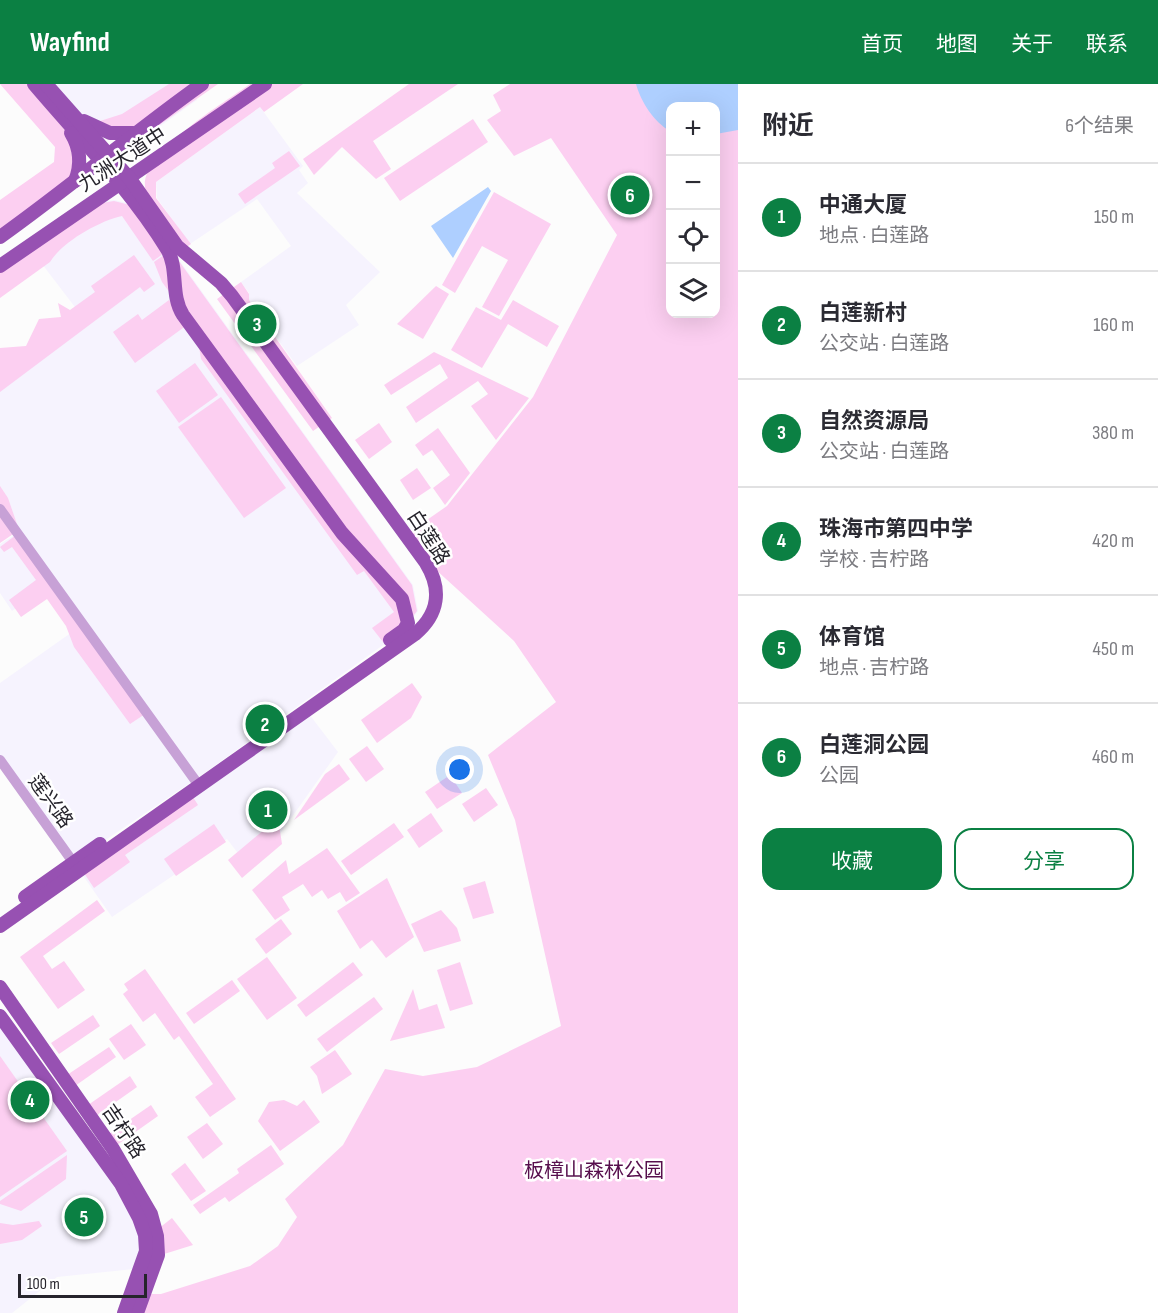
<!DOCTYPE html>
<html lang="zh">
<head>
<meta charset="utf-8">
<style>
	body { margin:0; font-family:"Sofia Sans Condensed","Noto Sans SC",sans-serif; background:#f2f2f3; color:#2b2b33 }
	.controls { position:absolute; right:18px; top:18px; display:grid; overflow:hidden; border-radius:12px; box-shadow:0 6px 24px #0002 }
	.controls button { width:54px; height:54px; display:grid; place-items:center; padding:0; border:0; border-bottom:2px solid #e1e1e2; background:#fff; color:#2b2b33; font:30px sans-serif }
	.scale { position:absolute; left:18px; bottom:15px; width:129px; box-sizing:border-box; padding-left:6px; border:3px solid #26242c; border-top:0; font-size:16px; line-height:21px; white-space:nowrap; color:#26242c; -webkit-text-stroke:4px #fff; paint-order:stroke }
	.you { position:absolute; left:460px; top:686px; width:21px; height:21px; margin:-15px; border:4px solid #fff; border-radius:50%; background:#1a73e8; box-shadow:0 0 0 9px #1a73e833 }
	.badge { display:grid; place-items:center; width:39px; height:39px; border-radius:50%; background:#0b8043; color:#fff; font-size:20px; font-weight:700 }
	.pin { position:absolute; translate:-50% -50%; border:3px solid #fff; box-shadow:0 2px 6px #0006 }
	.list { margin:0; padding:0; list-style:none }
	h2 { display:flex; justify-content:space-between; align-items:center; height:78px; margin:0; padding:0 24px; font-size:26px }
	h2 small { font-size:20px; font-weight:400; color:#7c7c81 }
	.list li { display:grid; grid-template-columns:39px 1fr auto; gap:18px; align-items:center; box-sizing:border-box; height:108px; padding:0 24px; border-top:2px solid #e1e1e2 }
	.list b { display:block; font-size:22px; white-space:nowrap }
	.list p { margin:0; font-size:20px; white-space:nowrap; color:#7c7c81 }
	.list em { font-size:20px; font-style:normal; color:#7c7c81 }
	.actions { display:flex; gap:12px; padding:18px 24px }
	.actions a { flex:1; padding:14px 0; border:2px solid #0b8043; border-radius:18px; text-align:center; font-size:21px; color:#0b8043 }
	.actions .main { background:#0b8043; color:#fff }
	.icon { flex:none; width:33px; height:33px; fill:none; stroke:currentColor; stroke-width:2; stroke-linecap:round; stroke-linejoin:round }
	.map { position:relative; flex:none; width:738px; height:1229px; overflow:hidden }
	header { display:flex; align-items:center; gap:36px; box-sizing:border-box; height:84px; padding:0 30px; background:#0b8043; color:#fff }
	header strong { font-size:28px }
	nav { display:flex; gap:33px; margin-inline-start:auto; font-size:21px }
	main { display:flex }
	aside { flex:1; background:#fff }
	.map>svg:first-child { display:block }
	.built { fill:#f6f3fe }
	.green { fill:#fccff1; fill-rule:evenodd }
	.water { fill:#aecfff }
	.lines { fill:none; stroke-linecap:round; stroke-linejoin:round }
	.minor { stroke:#c7a1d6; stroke-width:10 }
	.major { stroke:#9751b2; stroke-width:14 }
	.labels { text-anchor:middle; stroke-width:5; stroke-linejoin:round; paint-order:stroke }
	.street-label { font-size:20px; fill:#26242c; stroke:#fff }
	.park-label { font-size:20px; fill:#570f4d; stroke:#fff }
</style>
</head>
<body>
<header>
<strong>Wayfind</strong>
<nav><a>首页</a><a>地图</a><a>关于</a><a>联系</a></nav>
</header>
<main>
<div class="map">
<svg width="738" height="1229" viewBox="0 0 738 1229">
	<rect width="100%" height="100%" fill="#fcfcfc"/>
	<g class="built">
		<polygon points="46,0 187,0 197,16 159,43 141,48 98,45"/>
		<polygon points="260,23 303,82 299,86 308,99 297,109 380,188 346,221 359,241 297,282 249,216 249,209 241,198 291,162 257,115 190,160 157,114 156,98"/>
		<polygon points="114,116 135,121 144,127 413,501 418,527 404,546 203,690 73,778 0,676 0,599 82,541 52,499 12,527 0,509 0,460 16,450 0,428 0,289 81,231 26,159 102,118"/>
		<polygon points="306,626 338,668 277,754 244,777 227,755 112,833 79,786"/>
		<polygon points="0,932 120,1100 144,1151 134,1185 57,1193 12,1229 0,1229"/>
	</g>
	<g class="green">
		<polygon points="0,0 30,0 70,53 74,92 0,153 0,116 54,78 55,63"/>
		<polygon points="169,0 218,0 158,42 124,49 97,38 122,30"/>
		<path d="M250,0h53l-39,28 -4,-5 -104,75v16l35,46 -9,6c-10,-15 -36,-46 -37,-63 -4,-35 79,-84 105,-103z"/>
		<polygon points="409,0 458,0 373,57 391,85 376,95 342,63 314,91 303,75"/>
		<path d="M510,0h228v1229h-614l7,-19h30l89,-28 28,-20 19,-29 -12,-18 58,-54 42,-76 38,7 54,-9 84,-41 -46,-206 -27,-65 68,-53 -42,-61 -113,-103 46,-32 86,-109 84,-162 -66,-97 -37,18 -27,-36 14,-9 -8,-16zM670,22h46v208h-46z"/>
		<polygon points="473,35 488,58 400,117 384,94"/>
		<polygon points="289,67 300,82 245,120 238,110 275,84 272,79"/>
		<polygon points="494,108 551,140 499,232 482,223 508,176 482,162 455,209 442,201"/>
		<path d="M114,117l20,5 36,43 -17,12 -31,-45c-23,5 -60,26 -72,46l-50,36v-36l102,-59z"/>
		<polygon points="171,166 412,501 417,527 403,545 383,558 372,544 394,528 364,487 357,491 201,275 196,244 162,198 154,178"/>
		<polygon points="134,171 155,200 144,208 140,203 0,308 0,264 26,262 39,235 61,233 58,219 70,226 95,208 91,202"/>
		<polygon points="241,198 249,210 249,216 332,334 313,347 217,215"/>
		<polygon points="436,202 449,210 423,255 397,240"/>
		<polygon points="169,216 187,241 135,279 113,248 138,230 142,236"/>
		<polygon points="513,216 559,242 547,263 508,240 482,284 451,266 476,223 501,236"/>
		<polygon points="434,268 529,314 496,356 471,322 488,310 478,297 416,339 406,323 448,294 440,280 391,311 384,301"/>
		<polygon points="195,279 218,311 179,339 156,307"/>
		<polygon points="221,313 286,404 244,434 178,343"/>
		<polygon points="379,339 392,358 369,375 355,356"/>
		<polygon points="438,344 470,389 445,421 433,404 450,391 432,366 423,372 415,361"/>
		<polygon points="417,384 431,404 413,416 400,396"/>
		<polygon points="0,402 8,414 19,446 0,459"/>
		<polygon points="20,448 148,628 130,640 74,563 66,542 47,515 21,533 9,516 36,496 12,463 4,468 0,463"/>
		<polygon points="412,599 422,613 411,634 377,659 361,636"/>
		<polygon points="367,662 384,685 366,698 349,675"/>
		<polygon points="339,680 350,695 294,736 325,690"/>
		<polygon points="450,691 462,709 437,725 425,708"/>
		<polygon points="486,704 498,721 474,738 462,720"/>
		<polygon points="191,710 198,721 125,771 130,778 94,804 82,786"/>
		<polygon points="431,729 443,747 419,764 407,746"/>
		<polygon points="278,734 282,760 242,794 228,776"/>
		<polygon points="394,739 404,753 351,791 341,777"/>
		<polygon points="214,740 226,758 176,792 164,775"/>
		<polygon points="327,764 360,809 346,818 340,808 328,815 322,806 312,813 303,800 282,813 290,826 275,836 252,806 286,776 289,790"/>
		<polygon points="387,794 414,853 386,874 372,856 360,865 337,827"/>
		<polygon points="485,797 494,829 473,835 463,804"/>
		<polygon points="97,816 105,827 43,872 52,885 64,877 85,906 58,925 20,873"/>
		<polygon points="441,826 457,844 461,857 424,868 411,840"/>
		<polygon points="281,835 292,850 266,870 255,855"/>
		<polygon points="267,873 297,914 267,936 237,895"/>
		<polygon points="353,878 363,891 306,933 297,921"/>
		<polygon points="460,878 473,920 450,927 437,886"/>
		<polygon points="145,885 236,1015 210,1033 195,1013 213,1000 179,952 174,956 155,929 143,938 123,910 128,906 124,900"/>
		<polygon points="232,896 240,907 194,940 186,929"/>
		<polygon points="413,905 419,926 437,920 445,944 390,957"/>
		<polygon points="374,913 383,925 327,968 317,955"/>
		<polygon points="93,931 100,942 59,970 51,959"/>
		<polygon points="131,940 146,961 124,976 109,955"/>
		<polygon points="109,963 116,973 75,1002 67,991"/>
		<polygon points="335,966 352,990 322,1010 317,992 310,983"/>
		<polygon points="0,972 67,1067 0,1113"/>
		<polygon points="130,992 137,1003 96,1032 88,1021"/>
		<polygon points="284,1016 297,1022 304,1016 320,1038 280,1067 258,1037 269,1018"/>
		<polygon points="151,1021 158,1032 117,1061 109,1050"/>
		<polygon points="207,1039 223,1060 203,1075 187,1053"/>
		<polygon points="271,1061 284,1080 229,1118 225,1113 200,1130 193,1121 239,1089 237,1085"/>
		<polygon points="67,1071 66,1095 21,1127 0,1120 0,1117"/>
		<polygon points="185,1079 206,1107 191,1117 171,1090"/>
		<polygon points="172,1134 193,1161 161,1171 158,1145"/>
		<polygon points="39,1137 42,1142 22,1156 0,1160 0,1139 13,1141"/>
	</g>
	<g class="water">
		<path d="M636,0h102v46l-22,4v-28h-46v25c-16,-9 -29,-29 -34,-47z"/>
		<polygon points="488,103 491,107 453,174 431,142"/>
	</g>
	<g class="lines">
		<g class="minor">
			<polyline points="0,425 195,696"/>
			<polyline points="0,676 73,778"/>
		</g>
		<g class="major">
			<path d="M34,0c45,53 96,105 133,165 12,20 3,46 16,66l159,218 60,66 6,24 -4,7 -14,10"/>
			<polyline points="84,37 110,49 133,49"/>
			<path d="M71,49c9,15 11,31 4,48"/>
			<path d="M0,153c69,-49 133,-104 202,-153"/>
			<polyline points="0,182 265,0"/>
			<polyline points="25,813 100,760"/>
			<path d="M0,842l415,-292c24,-20 27,-45 11,-71l-194,-267 -11,-13 -44,-37 -47,-67 -84,-95"/>
			<polyline points="0,903 113,1065 151,1130 157,1152 158,1171 137,1229"/>
			<polyline points="0,932 121,1100 139,1134 145,1151 146,1167 124,1229"/>
		</g>
	</g>
	<g class="labels">
		<g class="street-label">
			<text transform="translate(122 75) rotate(-33)" y="7">九洲大道中</text>
			<text transform="translate(429 453) rotate(57)" y="7">白莲路</text>
			<text transform="translate(51 717) rotate(54)" y="7">莲兴路</text>
			<text transform="translate(124 1047) rotate(56)" y="7">吉柠路</text>
		</g>
		<g class="park-label">
			<text x="594" y="1093">板樟山森林公园</text>
		</g>
	</g>
</svg>
<div class="controls">
<button>+</button>
<button>−</button>
<button><svg class="icon" aria-label="locate" viewBox="0 0 24 24"><circle cx="12" cy="12" r="6"/><path d="M12 2v4M12 18v4M2 12h4M18 12h4"/></svg></button>
<button><svg class="icon" aria-label="layers" viewBox="0 0 24 24"><path d="M12 4l9 5-9 5-9-5zM3 14l9 5 9-5"/></svg></button>
</div>
<div class="scale">100 m</div>
<div class="you"></div>
<div class="pin badge" style="left:268px;top:726px">1</div>
<div class="pin badge" style="left:265px;top:640px">2</div>
<div class="pin badge" style="left:257px;top:240px">3</div>
<div class="pin badge" style="left:30px;top:1016px">4</div>
<div class="pin badge" style="left:84px;top:1133px">5</div>
<div class="pin badge" style="left:630px;top:111px">6</div>
</div>
<aside>
<h2>附近<small>6个结果</small></h2>
<ul class="list">
<li><span class="badge">1</span><div><b>中通大厦</b><p>地点 · 白莲路</p></div><em>150 m</em></li>
<li><span class="badge">2</span><div><b>白莲新村</b><p>公交站 · 白莲路</p></div><em>160 m</em></li>
<li><span class="badge">3</span><div><b>自然资源局</b><p>公交站 · 白莲路</p></div><em>380 m</em></li>
<li><span class="badge">4</span><div><b>珠海市第四中学</b><p>学校 · 吉柠路</p></div><em>420 m</em></li>
<li><span class="badge">5</span><div><b>体育馆</b><p>地点 · 吉柠路</p></div><em>450 m</em></li>
<li><span class="badge">6</span><div><b>白莲洞公园</b><p>公园</p></div><em>460 m</em></li>
</ul>
<div class="actions"><a class="main">收藏</a><a>分享</a></div>
</aside>
</main>
</body>
</html>
